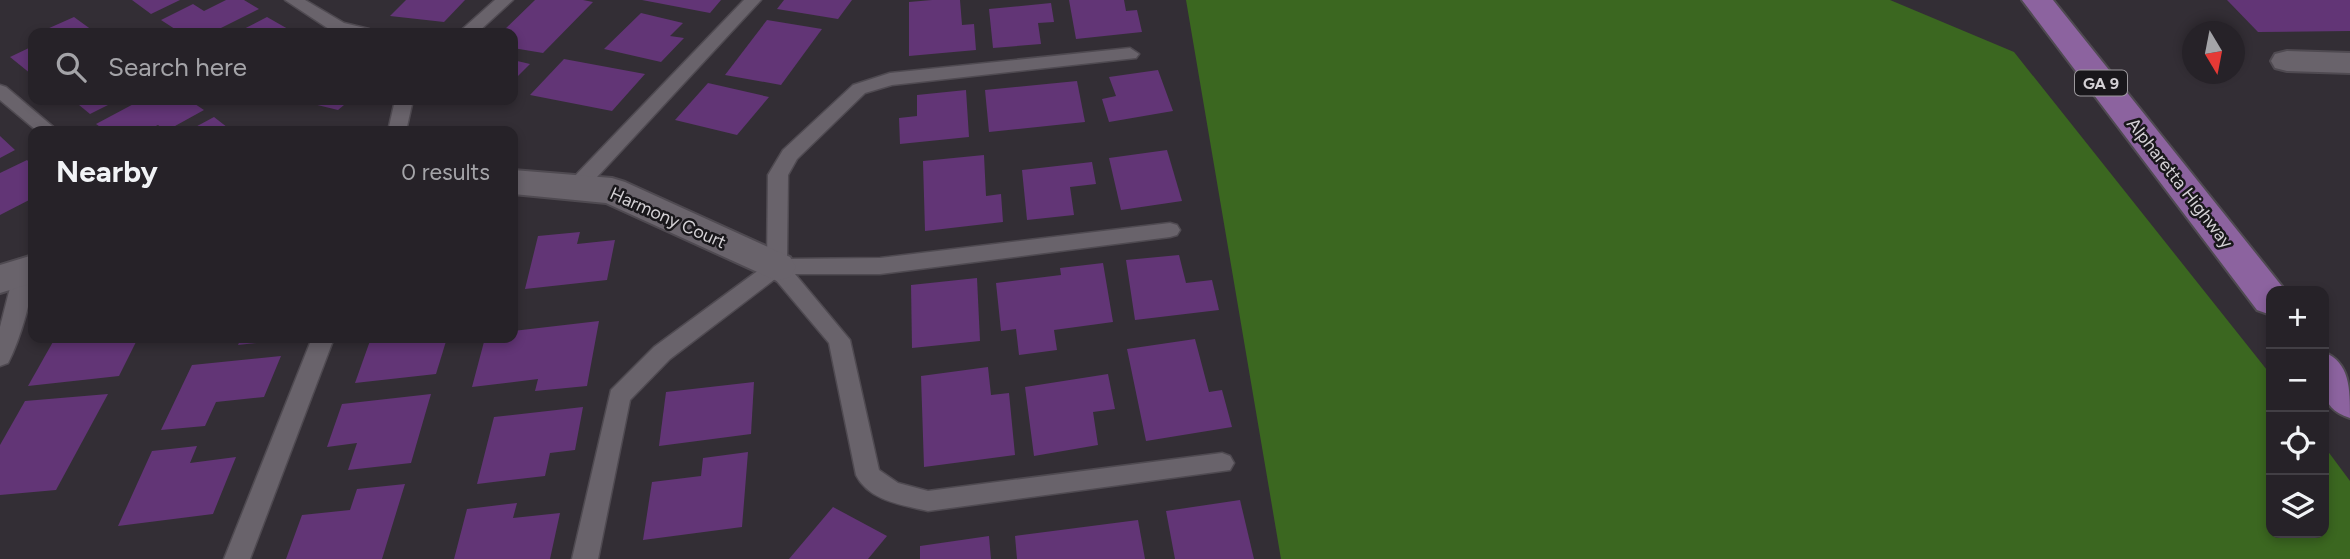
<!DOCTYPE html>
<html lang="en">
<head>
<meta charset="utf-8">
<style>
	body { margin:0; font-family:Figtree,sans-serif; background:#2e2a30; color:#f1f3f6 }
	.controls { position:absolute; right:21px; bottom:21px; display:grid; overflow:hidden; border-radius:14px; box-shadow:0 4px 10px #0003 }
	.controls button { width:63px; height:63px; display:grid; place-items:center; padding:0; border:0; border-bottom:2px solid #423f45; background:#262228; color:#f1f3f6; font:35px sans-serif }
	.compass { position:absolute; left:2182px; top:21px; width:63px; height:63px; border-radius:50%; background:#262228; box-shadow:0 4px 10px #0003; rotate:170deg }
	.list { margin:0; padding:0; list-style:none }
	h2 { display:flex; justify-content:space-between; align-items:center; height:91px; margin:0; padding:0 28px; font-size:30px }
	h2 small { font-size:23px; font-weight:400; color:#a4a4a8 }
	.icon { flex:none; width:38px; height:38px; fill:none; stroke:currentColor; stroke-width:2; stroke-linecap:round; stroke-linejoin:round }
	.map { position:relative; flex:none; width:2350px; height:559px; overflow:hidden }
	.search { position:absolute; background:#262228; box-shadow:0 4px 10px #0003; left:28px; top:28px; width:490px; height:77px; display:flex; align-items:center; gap:18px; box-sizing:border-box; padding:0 24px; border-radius:14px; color:#a4a4a8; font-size:26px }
	.panel { position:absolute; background:#262228; box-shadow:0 4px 10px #0003; left:28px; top:126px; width:490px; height:217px; border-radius:14px }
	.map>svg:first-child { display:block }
	.green { fill:#3b6720 }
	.building { fill:#623576 }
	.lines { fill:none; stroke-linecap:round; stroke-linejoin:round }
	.service-casing { stroke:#4f4a51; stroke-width:3 }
	.minor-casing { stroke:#4f4a51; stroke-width:4 }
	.primary-casing { stroke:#4f4a51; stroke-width:4 }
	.service { fill:#69636b; fill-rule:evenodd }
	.minor { fill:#69636b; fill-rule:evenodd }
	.primary { fill:#8c639f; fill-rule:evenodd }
	.labels { text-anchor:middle; stroke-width:5; stroke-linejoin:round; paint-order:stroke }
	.shield { fill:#19171b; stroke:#9c999d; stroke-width:2 }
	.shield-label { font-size:16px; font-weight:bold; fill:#d4d1d5 }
	.street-label { font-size:18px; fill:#d4d1d5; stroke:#19171b }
</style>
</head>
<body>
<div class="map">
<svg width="2350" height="559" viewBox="0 0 2350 559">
	<rect width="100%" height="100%" fill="#332e35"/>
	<polygon class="green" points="1186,0 1890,0 2014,52 2271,375 2271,533 2324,533 2324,446 2350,481 2350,559 1281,559"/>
	<g class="building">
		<polygon points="132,0 180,0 151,14"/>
		<polygon points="226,0 244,0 259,9 211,33 181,33 161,20 193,4 204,11"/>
		<polygon points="406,0 465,0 444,22 390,16"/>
		<polygon points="535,0 583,0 593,2 543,53 513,48 513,33 501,33"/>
		<polygon points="642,0 721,0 710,13"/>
		<polygon points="784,0 852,0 838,19 777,9"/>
		<polygon points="932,0 960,0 962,25 974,24 976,50 909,56 909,2"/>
		<polygon points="1069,0 1124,0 1126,11 1137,10 1142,32 1076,39"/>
		<polygon points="2227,0 2350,0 2350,31 2258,32"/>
		<polygon points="1051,3 1054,22 1038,23 1041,44 993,48 989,9"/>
		<polygon points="641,13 683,23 670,36 684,38 661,62 604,49"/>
		<polygon points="74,17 96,33 38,33"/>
		<polygon points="267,17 295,33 236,33"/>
		<polygon points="767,20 822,29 781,85 725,75"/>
		<polygon points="33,46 33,73 31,74 10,57"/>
		<polygon points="564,59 645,74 612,111 530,95"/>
		<polygon points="513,60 530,64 513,81"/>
		<polygon points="1158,70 1173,111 1109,122 1102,99 1116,96 1109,77"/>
		<polygon points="1077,81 1085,122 989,132 985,90"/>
		<polygon points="708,83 769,97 737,135 675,120"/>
		<polygon points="966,90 969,137 900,144 899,118 917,116 917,95"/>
		<polygon points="73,100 118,100 90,114"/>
		<polygon points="141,100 189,100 204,110 166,131 158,125 145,131 106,131 96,124"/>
		<polygon points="308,100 350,100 338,110 305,102"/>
		<polygon points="214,117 232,131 188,131"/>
		<polygon points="0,136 15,150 0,158"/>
		<polygon points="1167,150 1182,201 1121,210 1109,158"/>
		<polygon points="984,155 986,196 1001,194 1003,222 925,231 923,161"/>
		<polygon points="27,160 33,166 33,198 0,215 0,173"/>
		<polygon points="1092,162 1096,184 1070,187 1074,215 1027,220 1022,170"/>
		<polygon points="580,232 577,244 615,240 607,280 525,289 538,236"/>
		<polygon points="1179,255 1186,283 1212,280 1219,310 1135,320 1126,260"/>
		<polygon points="1103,263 1113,322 1054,330 1057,350 1019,355 1016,329 1001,331 996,283 1061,275 1060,268"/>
		<polygon points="977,278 980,341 912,348 911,285"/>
		<polygon points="599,321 587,386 535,391 538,379 472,387 485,338 513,338 513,331"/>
		<polygon points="72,338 138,338 119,376 28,386 54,340"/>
		<polygon points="241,338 285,338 285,340 238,345"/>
		<polygon points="371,338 447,338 436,374 355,383"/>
		<polygon points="1195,339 1209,392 1222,390 1232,427 1146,441 1127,349"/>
		<polygon points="281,356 264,397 216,402 205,426 161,430 192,365"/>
		<polygon points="988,367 991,395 1009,393 1015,455 924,467 921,376"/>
		<polygon points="1108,374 1115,409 1093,412 1098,445 1034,456 1025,387"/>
		<polygon points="754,382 751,434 659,446 666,392"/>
		<polygon points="108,394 56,490 0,495 0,445 25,401"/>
		<polygon points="431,394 411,463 348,470 357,443 327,447 342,404"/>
		<polygon points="583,407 575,450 550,453 545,476 477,484 494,417"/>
		<polygon points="197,446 190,463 236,457 213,514 118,526 152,451"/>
		<polygon points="748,452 742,527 643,540 652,482 701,476 703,458"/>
		<polygon points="405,484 382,559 286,559 302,515 350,510 357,489"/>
		<polygon points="1240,500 1254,559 1175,559 1166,511"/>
		<polygon points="517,503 513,518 560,513 550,559 454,559 467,509"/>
		<polygon points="833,507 887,536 868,559 789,559"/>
		<polygon points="1138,520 1145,559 1017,559 1015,536"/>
		<polygon points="989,536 991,559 920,559 920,546"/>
	</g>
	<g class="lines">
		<defs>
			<g id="service">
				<polygon points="285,0 305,0 344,23 369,29 372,33 332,31"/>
				<polygon points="495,0 513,0 477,33 458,33"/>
				<polygon points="744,0 761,0 584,191 570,191 567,186 570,181"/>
				<path d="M1130,48l9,6 -3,4 -244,27 -27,8 -68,66 -9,16 -1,84 93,-1 290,-35 7,2 3,5 -3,5 -7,2 -290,37h-85l55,66 29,130 19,13 30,8 294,-38 8,3 4,7 -4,7 -302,41c-25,-6 -59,-10 -72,-36l-27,-132 -54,-64 -105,80 -40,41 -32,159h-26l39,-169 43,-43 113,-83 1,-89 15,-25 70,-65 37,-12z"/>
				<polygon points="0,85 6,87 58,131 37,131 0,100"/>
				<polygon points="395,100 413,100 406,131 388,131"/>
				<path d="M24,264l7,3c7,19 -13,77 -23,96l-8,3v-39l14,-55 3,-5z"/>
				<polygon points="312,338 334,338 250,559 224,559"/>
			</g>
			<g id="minor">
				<polygon points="2287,51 2350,53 2350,73 2287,71 2275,68 2271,61 2275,54"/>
				<polygon points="513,170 612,178 625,182 790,257 796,267 790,277 777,281 606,203 513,194"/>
				<polygon points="33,255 33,283 0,293 0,265"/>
			</g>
			<g id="primary">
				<polygon points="2022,0 2053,0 2285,290 2271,291 2271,315 2257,310"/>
				<path d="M2324,352c26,11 26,36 26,66 -34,-11 -27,-36 -26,-66z"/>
			</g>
		</defs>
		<use href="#service" class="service-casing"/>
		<use href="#minor" class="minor-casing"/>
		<use href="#primary" class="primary-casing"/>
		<use href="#service" class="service"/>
		<use href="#minor" class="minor"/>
		<use href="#primary" class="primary"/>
	</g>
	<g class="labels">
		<rect class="shield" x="2075" y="70.5" width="52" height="25" rx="5"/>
		<g class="shield-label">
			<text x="2101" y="89">GA 9</text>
		</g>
		<g class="street-label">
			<text transform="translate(2180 183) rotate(52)" y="6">Alpharetta Highway</text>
			<text transform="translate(668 218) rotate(24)" y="6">Harmony Court</text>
		</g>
	</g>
</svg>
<div class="controls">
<button>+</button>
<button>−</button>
<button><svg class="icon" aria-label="locate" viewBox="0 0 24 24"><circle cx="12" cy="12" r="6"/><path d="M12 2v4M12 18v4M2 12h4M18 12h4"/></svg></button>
<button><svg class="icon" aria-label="layers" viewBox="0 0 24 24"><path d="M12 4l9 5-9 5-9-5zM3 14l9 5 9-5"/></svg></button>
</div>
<svg class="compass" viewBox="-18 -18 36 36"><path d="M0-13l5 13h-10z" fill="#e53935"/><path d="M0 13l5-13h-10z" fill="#a4a4a8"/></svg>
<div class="search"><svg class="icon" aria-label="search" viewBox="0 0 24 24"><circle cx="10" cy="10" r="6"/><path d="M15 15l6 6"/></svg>Search here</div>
<section class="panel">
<h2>Nearby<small>0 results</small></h2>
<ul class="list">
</ul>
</section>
</div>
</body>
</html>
